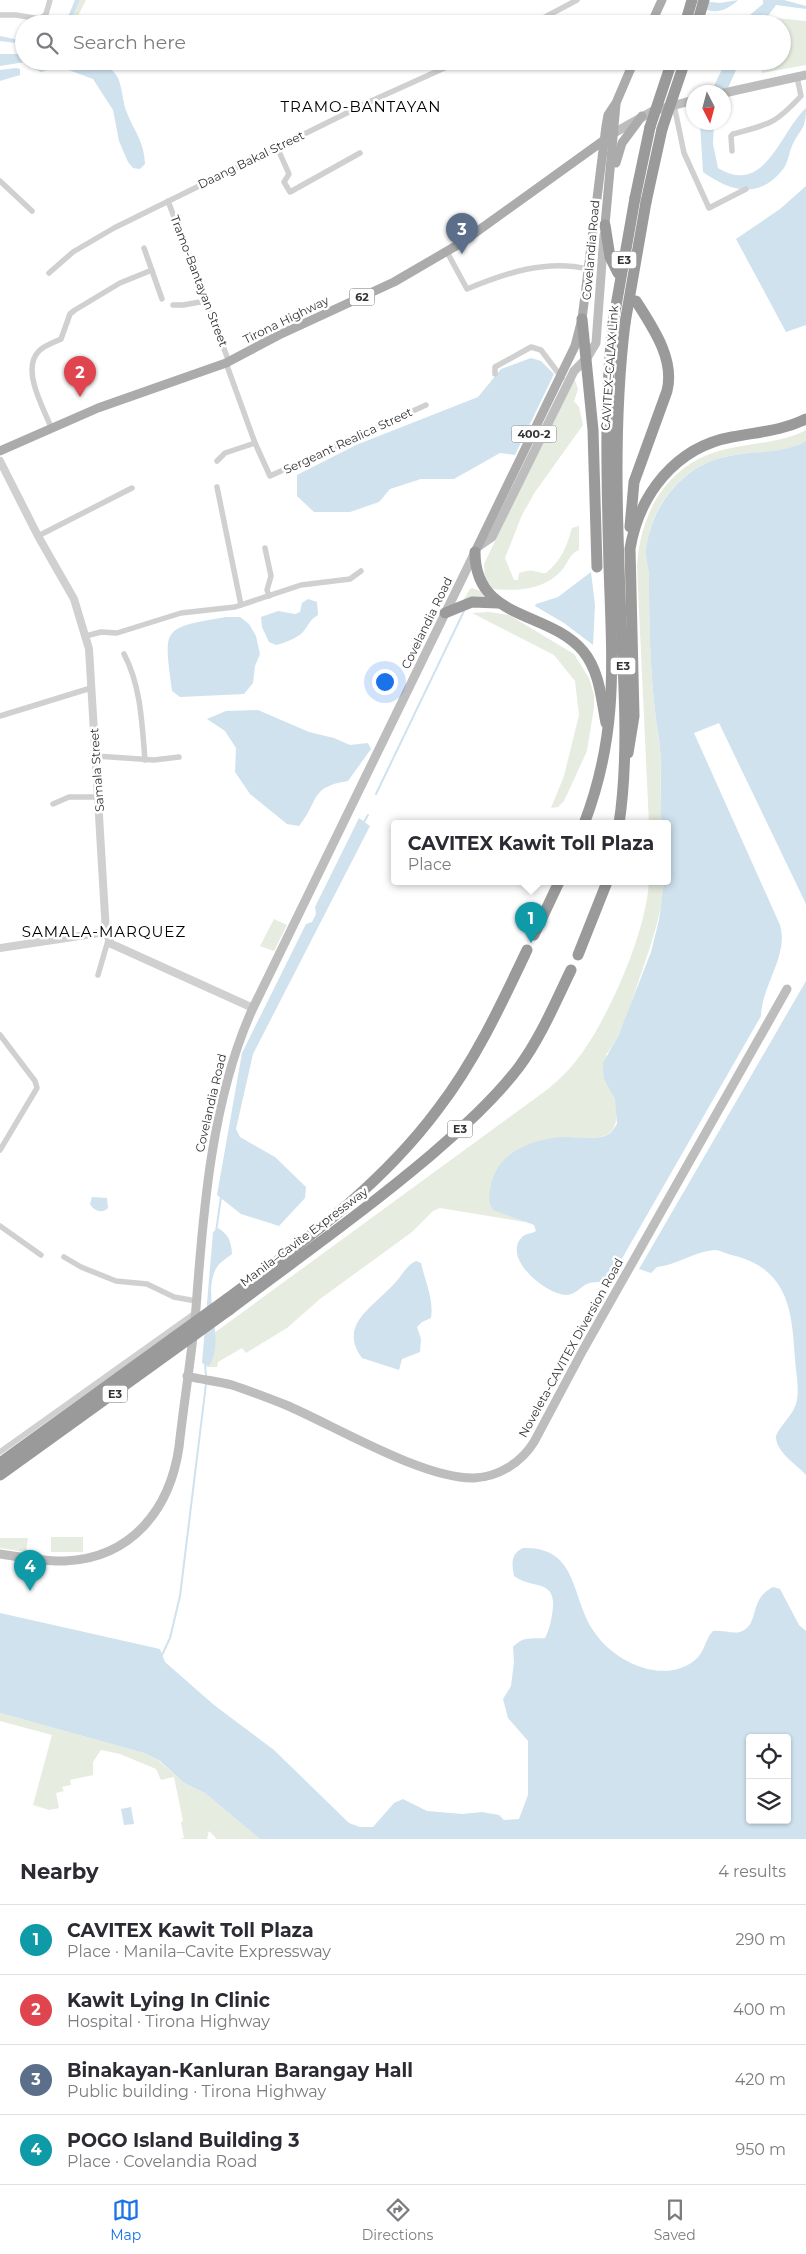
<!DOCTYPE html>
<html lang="en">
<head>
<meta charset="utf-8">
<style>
	body { margin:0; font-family:Montserrat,sans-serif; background:#f2f2f3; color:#2b2b33 }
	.controls { position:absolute; right:15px; bottom:15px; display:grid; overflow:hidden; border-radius:5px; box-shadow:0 1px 4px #0004 }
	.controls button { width:45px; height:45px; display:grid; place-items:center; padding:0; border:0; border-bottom:1px solid #e1e1e2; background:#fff; color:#2b2b33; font:25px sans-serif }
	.compass { position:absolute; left:686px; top:85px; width:45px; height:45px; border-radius:50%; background:#fff; box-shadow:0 1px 4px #0004; rotate:174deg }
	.you { position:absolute; left:384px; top:681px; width:18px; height:18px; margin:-12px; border:4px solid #fff; border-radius:50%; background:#1a73e8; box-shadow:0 0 0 8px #1a73e833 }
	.badge { display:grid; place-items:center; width:32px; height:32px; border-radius:50%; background:#1a73e8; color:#fff; font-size:16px; font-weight:700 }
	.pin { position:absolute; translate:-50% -41px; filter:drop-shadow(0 1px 2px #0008) }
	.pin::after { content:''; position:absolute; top:26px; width:18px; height:15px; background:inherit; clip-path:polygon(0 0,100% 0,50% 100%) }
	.popup { position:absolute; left:391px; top:820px; width:280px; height:65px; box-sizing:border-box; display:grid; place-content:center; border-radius:5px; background:#fff; filter:drop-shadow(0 1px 4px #0005); font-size:16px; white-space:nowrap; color:#7c7c81 }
	.popup b { font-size:19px; color:#2b2b33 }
	.popup::after { content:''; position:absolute; left:50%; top:100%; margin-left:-10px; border:10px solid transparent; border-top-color:#fff }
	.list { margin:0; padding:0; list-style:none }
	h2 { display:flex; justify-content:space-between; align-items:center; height:65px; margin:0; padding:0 20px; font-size:21px }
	h2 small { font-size:16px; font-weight:400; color:#7c7c81 }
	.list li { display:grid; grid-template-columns:32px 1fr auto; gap:15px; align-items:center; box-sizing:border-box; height:70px; padding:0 20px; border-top:1px solid #e1e1e2 }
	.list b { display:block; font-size:19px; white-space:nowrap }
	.list p { margin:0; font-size:16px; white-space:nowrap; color:#7c7c81 }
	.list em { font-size:16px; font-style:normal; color:#7c7c81 }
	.icon { flex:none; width:28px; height:28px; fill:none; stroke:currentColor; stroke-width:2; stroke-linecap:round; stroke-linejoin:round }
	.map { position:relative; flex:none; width:806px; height:1839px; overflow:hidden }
	.search { position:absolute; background:#fff; box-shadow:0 1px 4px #0004; left:15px; right:15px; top:15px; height:55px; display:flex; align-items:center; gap:12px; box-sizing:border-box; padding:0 18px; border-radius:28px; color:#7c7c81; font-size:19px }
	.sheet { height:345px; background:#fff }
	nav { display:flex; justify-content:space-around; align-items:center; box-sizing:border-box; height:70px; border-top:1px solid #e1e1e2; background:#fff; font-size:14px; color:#7c7c81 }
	nav a { display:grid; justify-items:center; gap:2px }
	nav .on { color:#1a73e8 }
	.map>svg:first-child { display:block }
	.green { fill:#e6ecdf }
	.water { fill:#cfe2ee; fill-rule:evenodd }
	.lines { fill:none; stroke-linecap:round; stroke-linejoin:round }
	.stream { stroke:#cfe2ee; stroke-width:2 }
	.minor { stroke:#d0d0d0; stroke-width:5.5 }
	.tertiary { stroke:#d0d0d0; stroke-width:8 }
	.secondary { stroke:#bdbdbd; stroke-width:9 }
	.primary { stroke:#ababab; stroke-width:9 }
	.motorway { stroke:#9a9a9a; stroke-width:11 }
	.motorway-bridge { stroke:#9a9a9a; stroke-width:11 }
	.labels { text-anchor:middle; stroke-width:5; stroke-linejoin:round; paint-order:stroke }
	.shield { fill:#fff; stroke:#707070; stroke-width:1 }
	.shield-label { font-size:11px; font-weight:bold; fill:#333 }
	.street-label { font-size:12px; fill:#333; stroke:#fff }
	.quarter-label { font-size:15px; letter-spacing:1px; fill:#000; stroke:#fff }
</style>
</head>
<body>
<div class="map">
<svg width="806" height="1839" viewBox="0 0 806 1839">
	<rect width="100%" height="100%" fill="#fff"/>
	<g class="green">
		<polygon points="80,0 86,0 74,24 69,24"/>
		<polygon points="776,18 806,21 806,65 762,73 760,61 782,61 782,24 774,24"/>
		<path d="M574,377l4,12 -4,12 5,6 4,18 -48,67 -13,23 -17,43 9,22h4l1,-7c16,-5 15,0 27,0 15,-12 21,-27 26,-45l7,-2v24c-9,3 -11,13 -17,20 -18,21 -47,21 -72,19l-5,-7 -1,-18z"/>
		<path d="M806,430v11c-32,20 -74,3 -112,29 -28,18 -43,46 -48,78 -1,11 3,20 3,30 0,44 1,89 6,133 1,13 4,25 5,38 2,25 -1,50 2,75h-13l-12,-257c3,-58 34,-108 94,-119 24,-5 53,-6 75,-18z"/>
		<polygon points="472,588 480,591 486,599 462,602 470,589"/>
		<polygon points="489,612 509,615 574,654 589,678 594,695 594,707 587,751 564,801 558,807 551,808 564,776 579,715 575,681 554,655 472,613"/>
		<path d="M649,882h15c-3,40 -17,73 -29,110 -8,23 -15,44 -29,63 3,18 22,72 0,80 -11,5 -27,2 -39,2l-42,85 -85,-14 -7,3 -21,21 -92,67 -33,29 -41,25 -4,-5 -24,14 -1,5h-11l4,-31 338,-247c13,-11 24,-22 34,-36 29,-41 64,-121 67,-171z"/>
		<polygon points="274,919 287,925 274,951 260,946"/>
		<rect x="51" y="1537" width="32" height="15"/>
		<polygon points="0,1538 28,1538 26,1552 0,1548"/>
		<polygon points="0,1713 144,1753 159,1761 184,1783 205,1793 260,1839 217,1839 209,1831 207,1839 180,1839 184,1838 181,1822 183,1821 174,1777 161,1780 156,1769 120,1754 101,1750 93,1762 93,1775 70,1780 71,1785 62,1787 64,1791 56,1793 59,1808 49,1810 33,1805 52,1735 0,1721"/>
	</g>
	<g class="water">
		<polygon points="75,0 80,0 69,24 65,24"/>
		<path d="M692,0l28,3 18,-3c-16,15 -30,15 -46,0z"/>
		<polygon points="763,0 784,0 806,6 806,9 776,5 762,24 746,24 751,14 763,4"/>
		<polygon points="0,36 24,41 24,44 0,41"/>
		<polygon points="0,54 18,54 24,57 25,62 0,66"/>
		<path d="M36,61c20,0 68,-6 81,15 6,11 5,26 10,37 8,20 17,28 18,51l-5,5 -7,-1 -5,-6 -9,-21 -6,-31 -20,-31 -27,-10 -12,-1 -13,4 -6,-3z"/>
		<polygon points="726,61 740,61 724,97 724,92 711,92"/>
		<polygon points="16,68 20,69 20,75 0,81 0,70"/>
		<path d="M806,108c0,23 -6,20 -14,38 -3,7 -4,16 -8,22 -24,32 -53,24 -81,4l-3,-49h14l-1,21 5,24c47,29 62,-36 88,-60z"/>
		<polygon points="806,186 806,325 786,332 736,239 780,209"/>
		<polygon points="531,358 541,361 554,374 515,455 500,453 454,479 421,479 390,489 379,502 350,512 314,512 297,496 297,475 356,445 478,397 501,369"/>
		<path d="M806,441v463l-87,-181 -25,10 86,192c9,30 -18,60 -19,91l-153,267c-29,-5 -25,11 -42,12 -18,0 -65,-36 -44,-58 4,-4 9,-3 14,-6l-2,-6 -41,-15c-6,-10 -4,-17 -1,-29 9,-32 46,-44 77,-44 12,0 27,3 38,-2 5,-2 7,-7 10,-11l-2,-25 -11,-20 -1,-16 16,-29 32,-82 8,-32 5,-38h3v-58h-5l-1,-8c-1,-22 1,-45 -1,-68 -1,-12 -4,-25 -5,-37 -5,-44 -6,-89 -6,-133 0,-10 -4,-19 -3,-30 5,-32 21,-60 48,-78 38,-26 80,-10 112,-29z"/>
		<polygon points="591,572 595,605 593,645 564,623 535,606 536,604 558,597"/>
		<path d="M308,599l9,3 1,13c-9,5 -10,12 -16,18 -7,6 -18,10 -26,12l-7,-3 -7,-15 -1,-10 17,-6 17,3 5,-2 2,-9z"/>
		<path d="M226,617h14l9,7 7,12 4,18 -5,12 -2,17 -9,11 -64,3 -8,-6c-8,-63 -12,-63 54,-74z"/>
		<path d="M258,710l51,22 25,6 16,7 18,-2 3,6 -23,32c-39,6 -28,19 -49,45l-12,-2 -37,-30 -15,-22 1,-24 -11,-17 -18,-12 19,-8z"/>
		<polygon points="359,818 370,826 253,1054 236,1129 240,1137 275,1157 306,1187 305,1198 279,1226 241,1214 217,1195 242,1053 306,924 312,922 316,914 315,907"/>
		<path d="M806,981v494c-9,-10 -30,-23 -30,-38 1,-8 17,-22 20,-33 4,-15 0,-29 -1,-45 -3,-47 -6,-88 -59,-103 -7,-1 -15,-6 -22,-6 -21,2 -37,15 -57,17l-6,6 -12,-4z"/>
		<path d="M92,1197l15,1 1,10c-6,6 -14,3 -18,-4z"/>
		<path d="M218,1228c11,7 13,13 14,26 -5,4 -12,8 -15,13 -17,27 10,71 -8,99l-7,-3 11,-131z"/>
		<path d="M416,1261l5,2c4,18 13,36 10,55l-9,4 -5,5 4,12 -1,13 -18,7 -3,11 -37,-12c-24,-33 10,-50 30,-72 9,-8 13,-20 24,-25z"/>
		<path d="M523,1548c55,-2 48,49 70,82 19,31 70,56 102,30 10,-8 10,-21 18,-29 9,-1 19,3 27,1 20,-6 8,-33 33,-45l7,2 19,36 7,6v208h-546l-55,-46 -21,-10 -24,-22 -16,-8 -144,-40v-100l160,36 5,13 49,43 60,45 75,73 11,4h13l21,-24 9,-4 24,12 35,3 20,-2 17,3 5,5 15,-1 9,-24v-54l-20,-23 -5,-19 8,-13 3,-24 -1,-15c10,-11 19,-8 32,-9 5,-9 7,-21 8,-31 2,-28 -22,-18 -39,-31 -2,-12 -4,-22 9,-28zM750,1738h37v82h-37z"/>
		<polygon points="131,1807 134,1824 124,1825 121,1809"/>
	</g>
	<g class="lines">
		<g class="stream">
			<polyline points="376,794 464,611"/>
			<polyline points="364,822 368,815"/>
			<polyline points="216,1232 221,1197"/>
			<polyline points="205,1364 206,1376"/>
			<polyline points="162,1655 170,1638 180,1596 206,1384"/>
		</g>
		<g class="minor">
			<polyline points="0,15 16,15 40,19 46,14 50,0"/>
			<polyline points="532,24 577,0"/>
			<polyline points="674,105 684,153 709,208 746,189"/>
			<polyline points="277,147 289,174 284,182 290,192 360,153"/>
			<path d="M732,151l-1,-15 2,-2c37,-10 42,-10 68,-38l-4,-19"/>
			<polyline points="0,181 32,211"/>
			<polyline points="168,201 229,362"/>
			<polyline points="144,248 162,299"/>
			<path d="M447,252l20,37c39,-16 79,-30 121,-20"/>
			<polyline points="49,273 73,252 114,228 369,102 460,61"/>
			<polyline points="173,305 183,305 206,301"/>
			<polyline points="226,363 255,443 270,476 426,405"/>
			<polyline points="495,374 495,367 531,347 541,350 562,378"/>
			<path d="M51,427c-8,-20 -31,-59 -11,-77 6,-5 15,-8 21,-11l9,-25 5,-4 45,-27 32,-13"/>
			<polyline points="217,461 225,453 255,443"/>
			<polyline points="217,487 241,605"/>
			<polyline points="38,536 132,488"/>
			<polyline points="265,548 271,576 267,590 269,596"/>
			<polyline points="86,636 101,632 117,633 181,613 235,607 301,585 350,579 361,571"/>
			<path d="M124,654c17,32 18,70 21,106"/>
			<polyline points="0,716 91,688"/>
			<polyline points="96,756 154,760 179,757"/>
			<polyline points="53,804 69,797 98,797"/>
			<polyline points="98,975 109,937"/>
			<polyline points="0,1035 35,1081 37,1088 0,1150"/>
			<polyline points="0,1226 41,1255"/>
			<polyline points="64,1257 81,1267 116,1281 147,1284 174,1297 196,1301"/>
			<polyline points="0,1452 195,1313"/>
		</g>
		<g class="tertiary">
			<polyline points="0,461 38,536 74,599 89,649 106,932 111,944 116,946 253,1008"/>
			<polyline points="0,948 106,932"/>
		</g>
		<g class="secondary">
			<polyline points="724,93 806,75"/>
			<polyline points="614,133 653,111 694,100"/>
			<polyline points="479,546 492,537 574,371 587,358 596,343 604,235"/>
			<path d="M187,1376c15,4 30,5 45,9 18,6 36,13 54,20 49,21 137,74 188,73 24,-1 47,-15 60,-36l49,-92 204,-361"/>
			<path d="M0,1554c21,3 44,8 65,7 67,-3 105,-52 114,-114 5,-46 13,-93 17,-139 7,-97 16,-211 57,-300l222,-456"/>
		</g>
		<g class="primary">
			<polyline points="651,24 662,0"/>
			<polyline points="616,163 622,143 642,116"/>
			<polyline points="605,225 616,104"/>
			<polyline points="0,451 98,408 226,363 279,335 394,282 461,243 614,133"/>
			<polyline points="475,552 575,346 582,319 606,126 608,115 616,103 634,61"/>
		</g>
		<g class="motorway">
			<polyline points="685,24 692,0"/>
			<polyline points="697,24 704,0"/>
			<polyline points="635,198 650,127"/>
			<polyline points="646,202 662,129"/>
			<polyline points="605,225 610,257 618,273"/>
			<polyline points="582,319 593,430 597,567"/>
			<path d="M630,527l4,-45 33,-91c8,-32 -14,-63 -31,-90"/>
			<path d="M475,552c0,69 73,58 108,99 17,21 18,47 23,72"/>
			<polyline points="445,613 472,602 498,603"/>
			<path d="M628,753l6,-37 -4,-167c9,-55 46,-102 102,-112 25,-5 50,-6 74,-18"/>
			<path d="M584,824c35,-91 28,-163 25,-258 -2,-81 -5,-163 4,-243"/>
			<path d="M619,824c10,-67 5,-137 2,-205 -4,-98 -8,-198 4,-296"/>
			<polyline points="534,935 559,882"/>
			<polyline points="578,955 607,882"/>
			<path d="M227,1299c76,-57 154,-113 211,-190 37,-48 63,-104 89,-159"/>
			<path d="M229,1310c68,-51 137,-100 202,-155 31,-27 63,-55 88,-88 22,-30 36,-64 52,-97"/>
		</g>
		<g class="motorway-bridge">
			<polyline points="650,127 672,61"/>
			<polyline points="662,129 685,61"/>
			<polyline points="613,323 635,198"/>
			<polyline points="625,323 646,202"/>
			<polyline points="0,1463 227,1299"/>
			<polyline points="0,1475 229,1310"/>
		</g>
	</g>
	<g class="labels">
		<g class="shield">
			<rect x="611.5" y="251.5" width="25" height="17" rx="4"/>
			<rect x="349.5" y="288.5" width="25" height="17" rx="4"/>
			<rect x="511.5" y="425.5" width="45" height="17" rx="4"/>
			<rect x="610.5" y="657.5" width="25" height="17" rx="4"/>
			<rect x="447.5" y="1120.5" width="25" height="17" rx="4"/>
			<rect x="102.5" y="1385.5" width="25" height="17" rx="4"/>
		</g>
		<g class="shield-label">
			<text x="624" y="264">E3</text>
			<text x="362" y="301">62</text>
			<text x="534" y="438">400-2</text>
			<text x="623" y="670">E3</text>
			<text x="460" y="1133">E3</text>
			<text x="115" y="1398">E3</text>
		</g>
		<g class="street-label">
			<text transform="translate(251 160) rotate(-26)" y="4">Daang Bakal Street</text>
			<text transform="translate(591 250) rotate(-85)" y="4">Covelandia Road</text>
			<text transform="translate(199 281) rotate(69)" y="4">Tramo-Bantayan Street</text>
			<text transform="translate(286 320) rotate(-26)" y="4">Tirona Highway</text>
			<text transform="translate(610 368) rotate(-86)" y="4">CAVITEX–CALAX Link</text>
			<text transform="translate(348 441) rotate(-25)" y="4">Sergeant Realica Street</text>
			<text transform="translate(427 623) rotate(-64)" y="4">Covelandia Road</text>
			<text transform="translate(97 770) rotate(-94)" y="4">Samala Street</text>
			<text transform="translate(211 1103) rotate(-77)" y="4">Covelandia Road</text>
			<text transform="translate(304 1237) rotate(-37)" y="4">Manila–Cavite Expressway</text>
			<text transform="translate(571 1348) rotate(-61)" y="4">Noveleta-CAVITEX Diversion Road</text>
		</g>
		<g class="quarter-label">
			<text x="361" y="112">TRAMO-BANTAYAN</text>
			<text x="104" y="937">SAMALA-MARQUEZ</text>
		</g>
	</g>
</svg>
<div class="controls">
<button><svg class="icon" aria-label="locate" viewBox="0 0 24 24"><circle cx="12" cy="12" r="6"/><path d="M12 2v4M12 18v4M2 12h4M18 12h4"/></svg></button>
<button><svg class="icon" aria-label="layers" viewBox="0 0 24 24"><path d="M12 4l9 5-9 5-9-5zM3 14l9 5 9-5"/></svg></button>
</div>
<svg class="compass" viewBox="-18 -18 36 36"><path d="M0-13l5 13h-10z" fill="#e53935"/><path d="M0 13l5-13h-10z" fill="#7c7c81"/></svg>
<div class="you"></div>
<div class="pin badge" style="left:531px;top:943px;background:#0f9aa8">1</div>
<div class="popup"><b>CAVITEX Kawit Toll Plaza</b>Place</div>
<div class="pin badge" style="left:80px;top:397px;background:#e0444e">2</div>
<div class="pin badge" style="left:462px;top:254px;background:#5c6f8a">3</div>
<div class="pin badge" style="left:30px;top:1591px;background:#0f9aa8">4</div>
<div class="search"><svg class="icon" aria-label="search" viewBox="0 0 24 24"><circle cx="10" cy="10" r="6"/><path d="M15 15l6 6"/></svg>Search here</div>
</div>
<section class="sheet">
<h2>Nearby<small>4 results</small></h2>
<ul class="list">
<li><span class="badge" style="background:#0f9aa8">1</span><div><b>CAVITEX Kawit Toll Plaza</b><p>Place · Manila–Cavite Expressway</p></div><em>290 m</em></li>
<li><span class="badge" style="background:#e0444e">2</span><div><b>Kawit Lying In Clinic</b><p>Hospital · Tirona Highway</p></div><em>400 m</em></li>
<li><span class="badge" style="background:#5c6f8a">3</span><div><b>Binakayan-Kanluran Barangay Hall</b><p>Public building · Tirona Highway</p></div><em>420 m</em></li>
<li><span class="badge" style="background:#0f9aa8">4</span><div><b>POGO Island Building 3</b><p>Place · Covelandia Road</p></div><em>950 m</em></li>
</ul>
</section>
<nav>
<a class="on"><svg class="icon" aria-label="map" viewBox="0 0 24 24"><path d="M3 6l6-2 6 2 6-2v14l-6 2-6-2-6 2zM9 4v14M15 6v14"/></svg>Map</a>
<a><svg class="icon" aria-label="directions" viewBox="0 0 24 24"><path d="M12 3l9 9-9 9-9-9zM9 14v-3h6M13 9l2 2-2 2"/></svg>Directions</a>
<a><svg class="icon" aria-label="saved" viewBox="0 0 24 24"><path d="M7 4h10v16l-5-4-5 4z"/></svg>Saved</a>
</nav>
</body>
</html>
